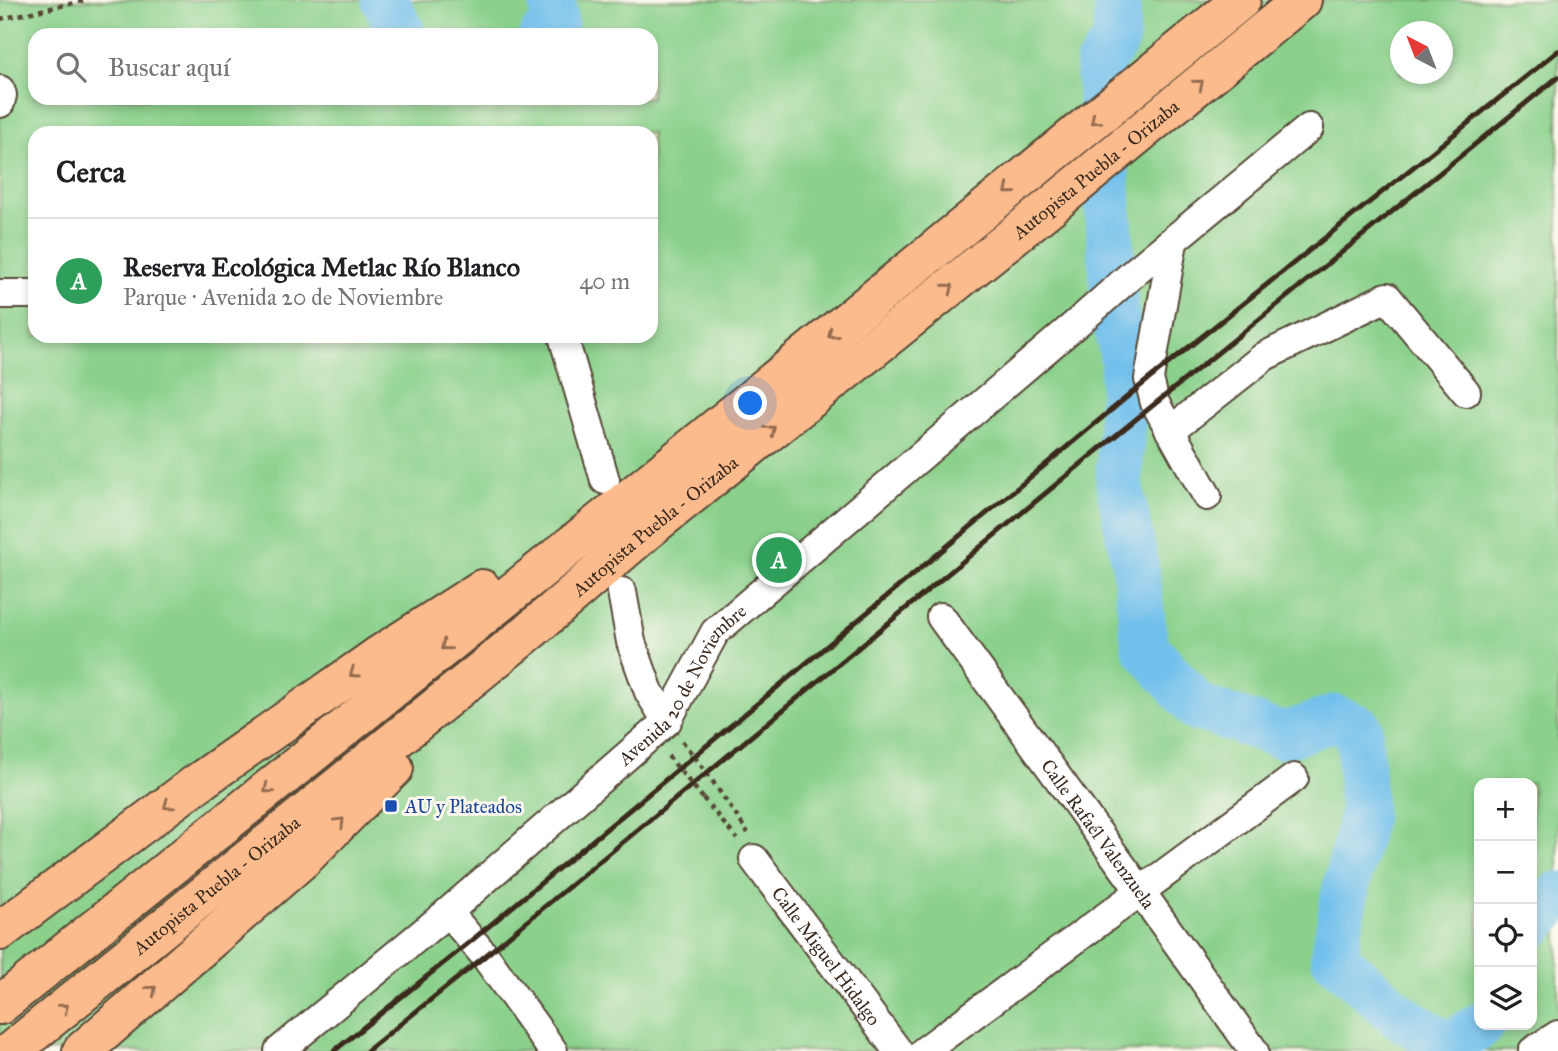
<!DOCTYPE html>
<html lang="es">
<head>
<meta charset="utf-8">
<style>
	body { margin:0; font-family:"IM FELL Great Primer",serif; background:#f2f2f2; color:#202124 }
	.controls { position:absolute; right:21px; bottom:21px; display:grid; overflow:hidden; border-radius:14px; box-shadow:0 4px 10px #0003 }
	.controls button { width:63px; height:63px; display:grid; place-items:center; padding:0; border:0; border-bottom:2px solid #e0e0e0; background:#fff; color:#202124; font:35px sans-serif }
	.compass { position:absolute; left:1390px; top:21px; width:63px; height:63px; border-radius:50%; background:#fff; box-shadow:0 4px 10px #0003; rotate:318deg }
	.you { position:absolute; left:751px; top:404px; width:24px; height:24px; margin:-18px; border:5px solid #fff; border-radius:50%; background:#1a73e8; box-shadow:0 0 0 10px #1a73e833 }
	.badge { display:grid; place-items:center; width:46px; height:46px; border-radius:50%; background:#1a73e8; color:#fff; font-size:23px; font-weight:700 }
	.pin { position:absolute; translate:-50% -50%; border:4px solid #fff; box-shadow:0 2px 7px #0006 }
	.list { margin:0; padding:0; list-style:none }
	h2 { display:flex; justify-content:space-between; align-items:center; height:91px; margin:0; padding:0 28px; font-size:30px }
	h2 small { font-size:23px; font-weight:400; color:#757577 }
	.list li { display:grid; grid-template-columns:46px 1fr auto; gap:21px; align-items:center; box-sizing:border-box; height:126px; padding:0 28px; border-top:2px solid #e0e0e0 }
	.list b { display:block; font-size:26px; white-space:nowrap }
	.list p { margin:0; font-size:23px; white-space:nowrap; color:#757577 }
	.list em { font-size:23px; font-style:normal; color:#757577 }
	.icon { flex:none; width:38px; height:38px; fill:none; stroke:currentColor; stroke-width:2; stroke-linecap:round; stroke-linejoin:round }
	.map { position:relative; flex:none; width:1558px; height:1051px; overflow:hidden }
	.search { position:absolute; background:#fff; box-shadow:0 4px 10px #0003; left:28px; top:28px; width:630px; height:77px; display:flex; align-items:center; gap:18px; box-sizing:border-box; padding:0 24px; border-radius:21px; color:#757577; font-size:26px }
	.panel { position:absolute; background:#fff; box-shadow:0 4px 10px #0003; left:28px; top:126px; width:630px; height:217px; border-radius:21px }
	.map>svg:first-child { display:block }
	.park { fill:#8bd18c; stroke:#637e55; stroke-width:2; fill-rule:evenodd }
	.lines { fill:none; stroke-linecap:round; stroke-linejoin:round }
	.river { stroke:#71c0ec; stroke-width:47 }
	.street-casing { stroke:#554636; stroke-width:32 }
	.highway-casing { stroke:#554636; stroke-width:42 }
	.path { stroke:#554636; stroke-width:4.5; stroke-dasharray:5 5; stroke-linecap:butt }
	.street { stroke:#fff; stroke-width:28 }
	.highway { stroke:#fbbb8c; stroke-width:38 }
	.rail { stroke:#3b2a1e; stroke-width:5 }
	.path-bridge { stroke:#554636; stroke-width:4.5; stroke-dasharray:5 5; stroke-linecap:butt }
	.oneway { stroke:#916b50 }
	.transit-dot { fill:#1a4fb4; stroke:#fbf7ec; stroke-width:2.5 }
	.labels { text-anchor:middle; stroke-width:6; stroke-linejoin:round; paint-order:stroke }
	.street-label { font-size:19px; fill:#3b2a1e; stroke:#fbf7ec }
	.transit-label { font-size:19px; fill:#164399; stroke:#fbf7ec; text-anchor:start }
</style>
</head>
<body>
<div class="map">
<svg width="1558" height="1051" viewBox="0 0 1558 1051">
	<rect width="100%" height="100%" fill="#fbf7ec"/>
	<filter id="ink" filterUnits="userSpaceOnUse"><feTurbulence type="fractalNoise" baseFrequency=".0143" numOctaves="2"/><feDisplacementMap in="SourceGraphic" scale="14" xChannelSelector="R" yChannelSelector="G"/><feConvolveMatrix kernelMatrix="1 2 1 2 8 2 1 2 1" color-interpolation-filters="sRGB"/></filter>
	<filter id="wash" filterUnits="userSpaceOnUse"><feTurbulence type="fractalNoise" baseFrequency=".00686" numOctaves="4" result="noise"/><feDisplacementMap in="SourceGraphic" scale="28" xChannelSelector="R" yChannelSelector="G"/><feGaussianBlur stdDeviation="1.57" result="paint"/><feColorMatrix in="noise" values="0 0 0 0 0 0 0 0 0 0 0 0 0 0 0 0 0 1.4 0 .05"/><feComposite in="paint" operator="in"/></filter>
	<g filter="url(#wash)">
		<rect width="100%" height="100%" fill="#e9e3c1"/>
		<path class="park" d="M0,0h1558v1051h-1558zM1400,32h42v42h-42zM35,35h616v63h-616zM35,133h616v203h-616zM1479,783h53v242h-53z"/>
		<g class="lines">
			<g class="river">
				<polyline points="385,0 403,35"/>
				<polyline points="1118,0 1116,40 1099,65 1115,313 1124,362 1119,484 1135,563 1145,647 1197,707 1284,736 1334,718 1359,728 1363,814 1346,887 1334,957 1400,1016 1449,1047 1481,1025"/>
				<polyline points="543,35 555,23 552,0"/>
				<polyline points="1532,925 1558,895"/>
			</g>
		</g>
	</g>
	<g filter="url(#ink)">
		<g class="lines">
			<defs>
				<g id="street">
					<polyline points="0,90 2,95 0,103"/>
					<polyline points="1173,242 1149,379 1155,403 1207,496"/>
					<polyline points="0,294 35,294"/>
					<polyline points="563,336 605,480"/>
					<polyline points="1170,431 1265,356 1387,297 1466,392"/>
					<polyline points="622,592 631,642 649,692 667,721"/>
					<path id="s1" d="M941,617l200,275 113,159"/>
					<path id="s2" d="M754,859l144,192"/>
					<polyline points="448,912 485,956 553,1051"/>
					<path id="s3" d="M279,1051l169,-139 219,-191 48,-89 369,-315 54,-48 171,-141"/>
					<polyline points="924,1051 1294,778"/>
					<polyline points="1533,1051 1558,1035"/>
				</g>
				<g id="highway">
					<polyline points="0,931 196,784 378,656 482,589"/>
					<polyline points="0,1005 657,476 1241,0"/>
					<path id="s4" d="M11,1051l519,-420 115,-99 412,-331 245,-201"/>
					<polyline points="82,1051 303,859 394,768"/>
				</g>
			</defs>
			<use href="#street" class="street-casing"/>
			<use href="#highway" class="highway-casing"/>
			<g class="path">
				<polyline points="0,19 88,0"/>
				<polyline points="682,741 707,773 748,833"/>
				<polyline points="703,798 737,839"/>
			</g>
			<use href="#street" class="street"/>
			<use href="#highway" class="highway"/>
			<g class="rail">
				<polyline points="334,1051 471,941 693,757 1139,387 1558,51"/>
				<polyline points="367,1051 485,956 1093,454 1558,77"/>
			</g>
			<polyline class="path-bridge" points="668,756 703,798"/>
		</g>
		<defs><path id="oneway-chevron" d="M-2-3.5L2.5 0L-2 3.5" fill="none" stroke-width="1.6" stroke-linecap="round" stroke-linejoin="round" transform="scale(1.75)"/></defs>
		<g class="oneway">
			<use href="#oneway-chevron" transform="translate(1199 84) rotate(-39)"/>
			<use href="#oneway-chevron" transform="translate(1095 120) rotate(140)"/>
			<use href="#oneway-chevron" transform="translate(1009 190) rotate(141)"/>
			<use href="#oneway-chevron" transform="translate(949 288) rotate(-39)"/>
			<use href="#oneway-chevron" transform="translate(832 334) rotate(141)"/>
			<use href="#oneway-chevron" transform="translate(771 430) rotate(-39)"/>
			<use href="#oneway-chevron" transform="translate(445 646) rotate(141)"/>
			<use href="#oneway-chevron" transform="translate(354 673) rotate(145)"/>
			<use href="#oneway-chevron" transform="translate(268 789) rotate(141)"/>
			<use href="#oneway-chevron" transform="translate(168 805) rotate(143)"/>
			<use href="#oneway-chevron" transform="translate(340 822) rotate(-45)"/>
			<use href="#oneway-chevron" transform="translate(152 990) rotate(-41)"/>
			<use href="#oneway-chevron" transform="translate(64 1008) rotate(-39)"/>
		</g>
	</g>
	<rect class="transit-dot" x="384" y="799" width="14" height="14" rx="3.5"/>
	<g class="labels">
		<g class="street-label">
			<text dy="7" stroke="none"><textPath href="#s4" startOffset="1398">Autopista Puebla - Orizaba</textPath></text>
			<text dy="7" stroke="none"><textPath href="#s4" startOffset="831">Autopista Puebla - Orizaba</textPath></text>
			<text dy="7" stroke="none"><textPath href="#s3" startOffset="548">Avenida 20 de Noviembre</textPath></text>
			<text dy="7" stroke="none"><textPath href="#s1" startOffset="268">Calle Rafaél Valenzuela</textPath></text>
			<text dy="7" stroke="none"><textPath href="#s4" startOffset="264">Autopista Puebla - Orizaba</textPath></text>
			<text dy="7" stroke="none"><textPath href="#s2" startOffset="121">Calle Miguel Hidalgo</textPath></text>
		</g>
		<g class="transit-label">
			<text x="405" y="813">AU y Plateados</text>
		</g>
	</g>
</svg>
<div class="controls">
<button>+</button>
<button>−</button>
<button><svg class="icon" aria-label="locate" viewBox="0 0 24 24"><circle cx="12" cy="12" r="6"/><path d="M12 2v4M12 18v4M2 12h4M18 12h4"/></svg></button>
<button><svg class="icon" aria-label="layers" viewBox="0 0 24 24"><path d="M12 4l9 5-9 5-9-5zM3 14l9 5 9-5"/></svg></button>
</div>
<svg class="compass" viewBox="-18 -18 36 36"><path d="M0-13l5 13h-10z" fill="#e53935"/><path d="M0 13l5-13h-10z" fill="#757577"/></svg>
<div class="you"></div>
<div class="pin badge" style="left:779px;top:560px;background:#2e9e5b">A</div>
<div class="search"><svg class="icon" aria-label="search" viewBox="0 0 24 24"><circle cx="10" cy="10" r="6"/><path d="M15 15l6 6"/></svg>Buscar aquí</div>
<section class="panel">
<h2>Cerca<small></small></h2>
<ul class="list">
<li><span class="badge" style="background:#2e9e5b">A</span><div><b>Reserva Ecológica Metlac Río Blanco</b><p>Parque · Avenida 20 de Noviembre</p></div><em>40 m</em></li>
</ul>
</section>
</div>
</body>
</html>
